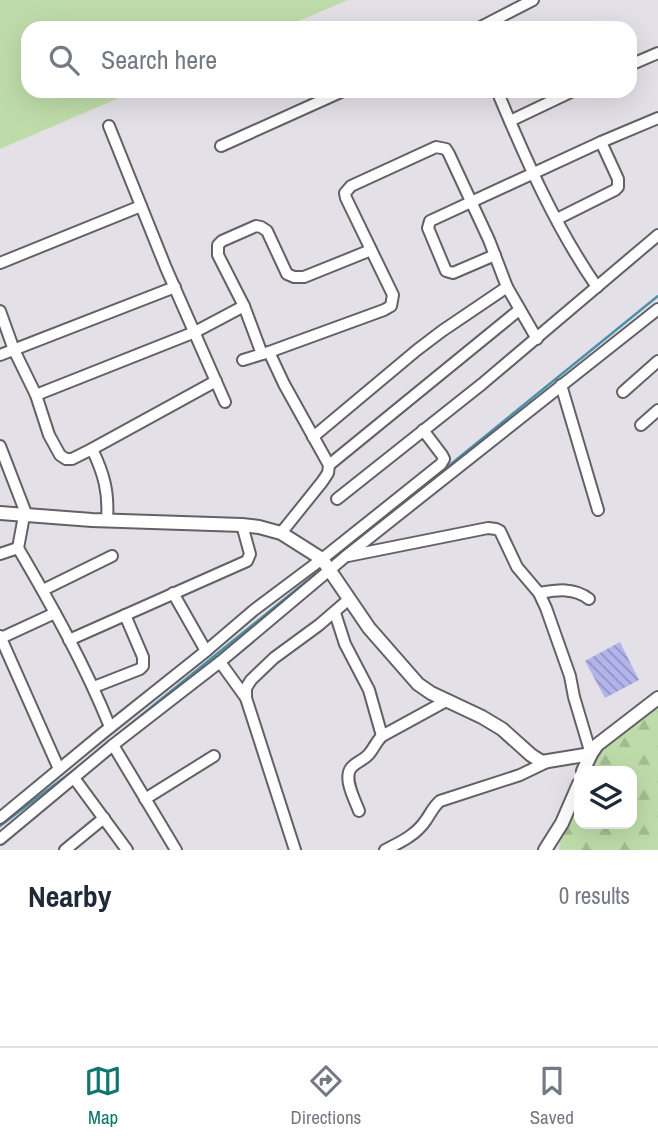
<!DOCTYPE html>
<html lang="en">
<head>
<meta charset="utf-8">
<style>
	body { margin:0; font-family:"Archivo Narrow",sans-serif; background:#f6f6f7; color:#1f2937 }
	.controls { position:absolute; right:21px; bottom:21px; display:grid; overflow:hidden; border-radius:14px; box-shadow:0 7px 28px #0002 }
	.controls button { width:63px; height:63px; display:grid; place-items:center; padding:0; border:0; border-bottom:2px solid #e0e1e3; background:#fff; color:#1f2937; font:35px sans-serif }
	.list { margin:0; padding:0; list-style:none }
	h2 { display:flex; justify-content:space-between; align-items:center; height:91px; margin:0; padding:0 28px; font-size:30px }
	h2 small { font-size:23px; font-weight:400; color:#747a83 }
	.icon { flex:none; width:38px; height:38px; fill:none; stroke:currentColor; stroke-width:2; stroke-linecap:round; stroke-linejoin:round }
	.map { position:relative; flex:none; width:658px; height:850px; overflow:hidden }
	.search { position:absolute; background:#fff; box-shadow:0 7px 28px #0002; left:21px; right:21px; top:21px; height:77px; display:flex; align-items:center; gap:18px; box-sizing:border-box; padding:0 24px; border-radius:21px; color:#747a83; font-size:26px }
	.sheet { height:196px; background:#fff }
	nav { display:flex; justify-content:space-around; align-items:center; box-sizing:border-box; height:98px; border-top:2px solid #e0e1e3; background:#fff; font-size:19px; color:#747a83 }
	nav a { display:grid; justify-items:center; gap:4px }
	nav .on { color:#0f766e }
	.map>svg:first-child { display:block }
	.grass { fill:#bedca9 }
	.forest { fill:url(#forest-firs) }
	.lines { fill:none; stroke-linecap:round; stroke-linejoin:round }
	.stream { stroke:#4a90a8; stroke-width:2.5 }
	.building { fill:url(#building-back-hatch) }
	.minor-casing { stroke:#636066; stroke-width:14 }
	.tertiary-casing { stroke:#636066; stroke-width:16 }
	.minor { stroke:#fff; stroke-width:10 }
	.tertiary { stroke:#fff; stroke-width:12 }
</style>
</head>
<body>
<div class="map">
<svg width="658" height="850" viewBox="0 0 658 850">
	<defs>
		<pattern id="forest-firs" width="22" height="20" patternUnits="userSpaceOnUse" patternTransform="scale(1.75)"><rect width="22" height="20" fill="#bedca9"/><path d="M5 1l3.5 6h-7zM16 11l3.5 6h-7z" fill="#a3bd92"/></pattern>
		<pattern id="building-back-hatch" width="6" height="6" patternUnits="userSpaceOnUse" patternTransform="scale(1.75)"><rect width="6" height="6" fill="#b2b4ec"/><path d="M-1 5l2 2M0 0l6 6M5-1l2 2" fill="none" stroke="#9192bf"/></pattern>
	</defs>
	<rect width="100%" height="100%" fill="#e3e0e7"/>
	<polygon class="grass" points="0,0 348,0 282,28 28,28 28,91 135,91 0,149"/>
	<polygon class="forest" points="658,703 658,850 559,850 560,836 579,795 579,824 632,824 632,771 589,771 597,753"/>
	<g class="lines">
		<g class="stream">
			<polyline points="329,563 658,296"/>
			<polyline points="0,826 74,770 324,567"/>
		</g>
	</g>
	<polygon class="building" points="620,642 639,680 605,698 585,661"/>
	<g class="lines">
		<defs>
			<g id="minor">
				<polyline points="479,28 533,0"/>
				<polyline points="630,65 658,53"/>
				<path d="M498,93c28,67 58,135 99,194"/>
				<polyline points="510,121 573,91"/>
				<polyline points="109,126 166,268 225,402"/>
				<polyline points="221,146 343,91"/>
				<polyline points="557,219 615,190 618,187 618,179 601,142"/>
				<polyline points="495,255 453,273 446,271 428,228 430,221 601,142 658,118"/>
				<polyline points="0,263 141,206"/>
				<polyline points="0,311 14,350 36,395 49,435 60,455 66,459 72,459 92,449 216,381"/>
				<polyline points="269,352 284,384 329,465 328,473 322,482 281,533"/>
				<polyline points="262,354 244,306 218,255 218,245 222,241 256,226 261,227 267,231 287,274 294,277 304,277 371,250"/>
				<polyline points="0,355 175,287"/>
				<polyline points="243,360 269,352 384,310 391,306 393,295 346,198 345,193 351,186 436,147 446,149 449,154 489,240 507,287 537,339"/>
				<polyline points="561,385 598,510"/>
				<polyline points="623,392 658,361"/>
				<polyline points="36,395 195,332 244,306"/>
				<polyline points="641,425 658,410"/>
				<polyline points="313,437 417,350 442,331 507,287"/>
				<polyline points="0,446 27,516"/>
				<path d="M92,449c12,25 17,43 15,71"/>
				<polyline points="329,465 519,310"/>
				<polyline points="337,499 482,384 658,235"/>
				<polyline points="18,548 24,516"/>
				<path d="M0,554l18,-6c34,58 67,117 92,179"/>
				<polyline points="348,556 488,528 496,529 500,531 517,567 539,593 546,608 570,676 574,697 591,754"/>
				<polyline points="43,590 112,556"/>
				<polyline points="173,593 206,651"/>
				<path d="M539,593c18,-3 35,-6 50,6"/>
				<polyline points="335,613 345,644 369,690 382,736"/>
				<polyline points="0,636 59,769"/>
				<polyline points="1,638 55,613"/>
				<polyline points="69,640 247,561 250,554 242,525"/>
				<polyline points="220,662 246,698"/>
				<polyline points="94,687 140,669 143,666 143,657 125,615"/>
				<polyline points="113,745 176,850"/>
				<polyline points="74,778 127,850"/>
				<polyline points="145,799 214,756"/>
				<path d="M359,811c-4,-11 -16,-32 -8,-43 5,-6 13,-8 18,-14 5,-6 7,-12 13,-18l64,-35"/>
				<polyline points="0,818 103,733 206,651 254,610 322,559 441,464 444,459 442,455 423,430"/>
				<polyline points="0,839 113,745 220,662 345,557 658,309"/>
				<polyline points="65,850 104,818"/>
				<polyline points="295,850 246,698 246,688 251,680 274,658 319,625 348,600"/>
				<path d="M385,850c16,-8 31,-15 41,-30 5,-7 7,-13 14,-19l80,-26 29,-14"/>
			</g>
			<g id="tertiary">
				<polyline points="0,513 92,520 242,525 259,527 281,533 322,559 369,628 418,684 431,693 482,717 502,729 531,755 542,762 591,754"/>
				<polyline points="583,771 591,754 597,745 658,698"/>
				<polyline points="545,850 562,823 579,784"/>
			</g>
		</defs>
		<use href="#minor" class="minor-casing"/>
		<use href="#tertiary" class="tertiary-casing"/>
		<use href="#minor" class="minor"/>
		<use href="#tertiary" class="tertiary"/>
	</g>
</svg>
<div class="controls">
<button><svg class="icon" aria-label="layers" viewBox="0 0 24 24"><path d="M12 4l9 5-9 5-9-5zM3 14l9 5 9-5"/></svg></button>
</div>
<div class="search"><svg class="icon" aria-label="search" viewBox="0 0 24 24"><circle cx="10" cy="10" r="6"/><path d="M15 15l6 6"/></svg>Search here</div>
</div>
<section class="sheet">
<h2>Nearby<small>0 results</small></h2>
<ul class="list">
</ul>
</section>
<nav>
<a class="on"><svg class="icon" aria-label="map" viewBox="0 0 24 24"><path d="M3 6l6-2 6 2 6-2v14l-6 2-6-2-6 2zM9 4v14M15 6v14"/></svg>Map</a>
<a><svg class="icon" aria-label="directions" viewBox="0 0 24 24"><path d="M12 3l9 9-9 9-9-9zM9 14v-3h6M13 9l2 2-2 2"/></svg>Directions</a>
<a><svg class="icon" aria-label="saved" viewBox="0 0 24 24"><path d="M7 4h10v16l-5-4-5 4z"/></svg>Saved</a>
</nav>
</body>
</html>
